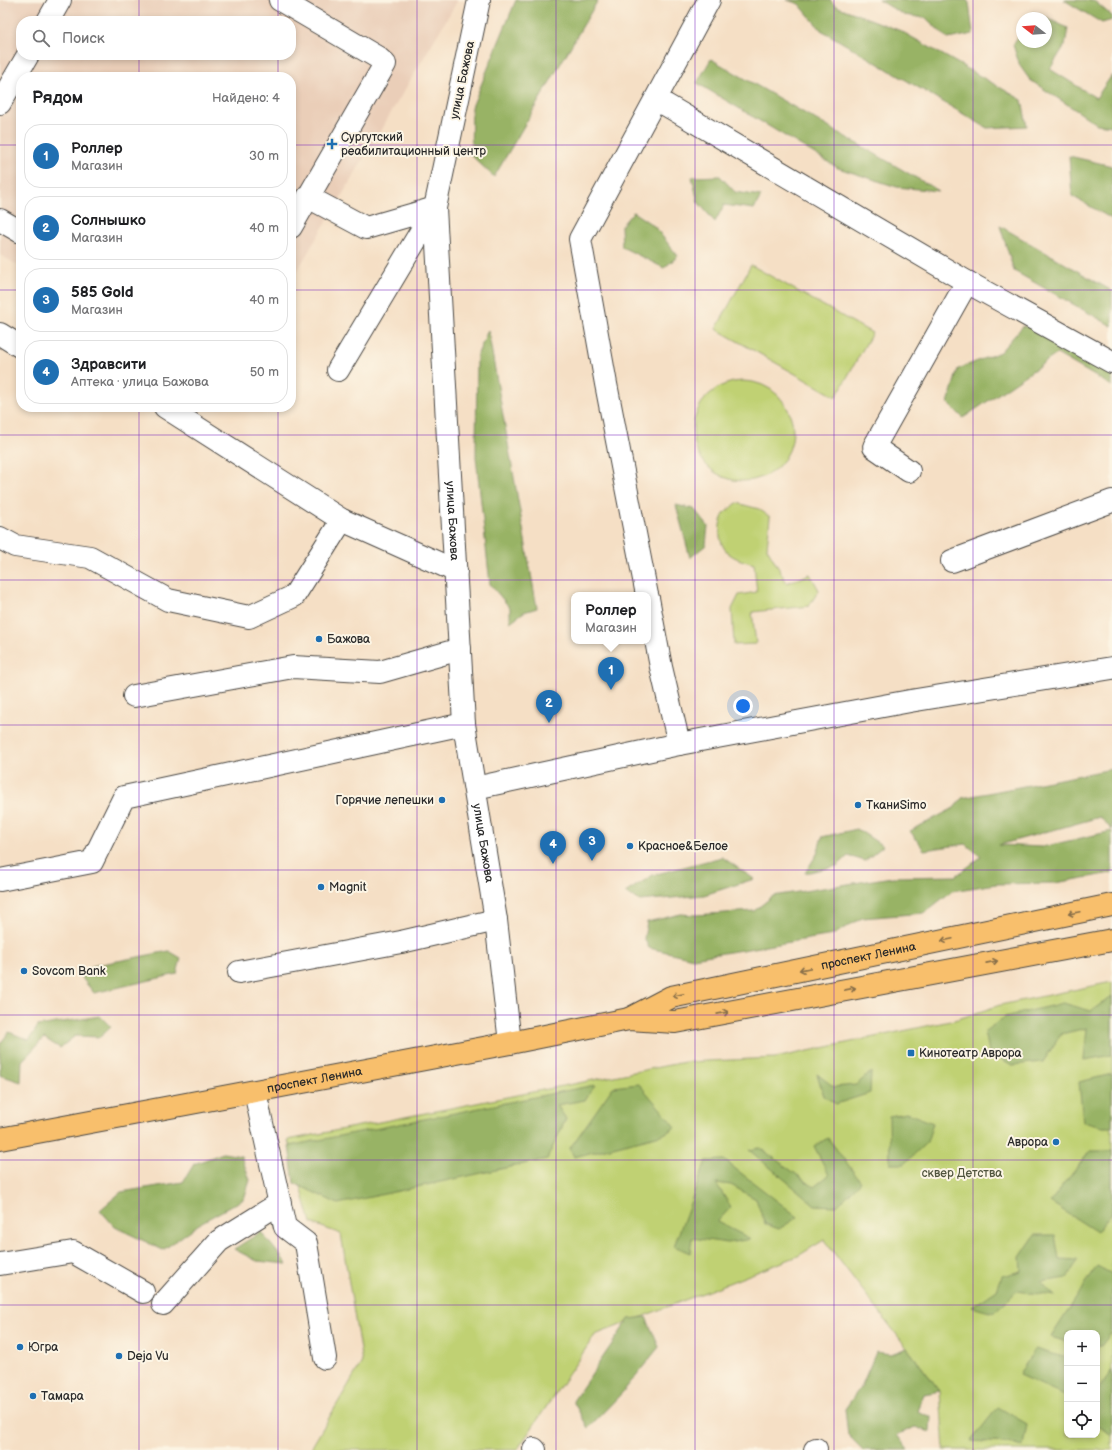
<!DOCTYPE html>
<html lang="ru">
<head>
<meta charset="utf-8">
<style>
	body { margin:0; font-family:"Balsamiq Sans",sans-serif; background:#f2f2f2; color:#202124 }
	.controls { position:absolute; right:12px; bottom:12px; display:grid; overflow:hidden; border-radius:8px; box-shadow:0 2px 6px #0003 }
	.controls button { width:36px; height:36px; display:grid; place-items:center; padding:0; border:0; border-bottom:1px solid #e0e0e0; background:#fff; color:#202124; font:20px sans-serif }
	.compass { position:absolute; left:1016px; top:12px; width:36px; height:36px; border-radius:50%; background:#fff; box-shadow:0 2px 6px #0003; rotate:287deg }
	.you { position:absolute; left:743px; top:706px; width:14px; height:14px; margin:-10px; border:3px solid #fff; border-radius:50%; background:#1a73e8; box-shadow:0 0 0 6px #1a73e833 }
	.badge { display:grid; place-items:center; width:26px; height:26px; border-radius:50%; background:#1f6fb2; color:#fff; font-size:13px; font-weight:700 }
	.pin { position:absolute; translate:-50% -33px; filter:drop-shadow(0 1px 2px #0008) }
	.pin::after { content:''; position:absolute; top:21px; width:14px; height:12px; background:inherit; clip-path:polygon(0 0,100% 0,50% 100%) }
	.popup { position:absolute; left:571px; top:592px; width:80px; height:52px; box-sizing:border-box; display:grid; place-content:center; border-radius:8px; background:#fff; filter:drop-shadow(0 1px 3px #0005); font-size:13px; white-space:nowrap; color:#757577 }
	.popup b { font-size:15px; color:#202124 }
	.popup::after { content:''; position:absolute; left:50%; top:100%; margin-left:-8px; border:8px solid transparent; border-top-color:#fff }
	.list { margin:0; padding:0; list-style:none }
	h2 { display:flex; justify-content:space-between; align-items:center; height:52px; margin:0; padding:0 16px; font-size:17px }
	h2 small { font-size:13px; font-weight:400; color:#757577 }
	.list li { display:grid; grid-template-columns:26px 1fr auto; gap:12px; align-items:center; box-sizing:border-box; height:64px; margin:0 8px 8px; padding:0 8px; border:1px solid #e0e0e0; border-radius:16px }
	.list b { display:block; font-size:15px; white-space:nowrap }
	.list p { margin:0; font-size:13px; white-space:nowrap; color:#757577 }
	.list em { font-size:13px; font-style:normal; color:#757577 }
	.icon { flex:none; width:22px; height:22px; fill:none; stroke:currentColor; stroke-width:2; stroke-linecap:round; stroke-linejoin:round }
	.map { position:relative; flex:none; width:1112px; height:1450px; overflow:hidden }
	.search { position:absolute; background:#fff; box-shadow:0 2px 6px #0003; left:16px; top:16px; width:280px; height:44px; display:flex; align-items:center; gap:10px; box-sizing:border-box; padding:0 14px; border-radius:16px; color:#757577; font-size:15px }
	.panel { position:absolute; background:#fff; box-shadow:0 2px 6px #0003; left:16px; top:72px; width:280px; height:340px; border-radius:16px }
	.map>svg:first-child { display:block }
	.built { fill:#eaceb8; fill-rule:evenodd }
	.green { fill:#c0d173; stroke:#767e4f; fill-rule:evenodd }
	.forest { fill:#98b365; stroke:#626f48 }
	.lines { fill:none; stroke-linecap:round; stroke-linejoin:round }
	.minor-casing { stroke:#494642; stroke-width:24 }
	.major-casing { stroke:#494642; stroke-width:24 }
	.minor { stroke:#fff; stroke-width:22 }
	.major { stroke:#f8bf6c; stroke-width:22 }
	.oneway { stroke:#876e48 }
	.grid { fill:none; stroke:#7b2cbf; stroke-width:1; stroke-opacity:0.55 }
	.poi-dot { fill:#1f6fb2; stroke:#fcf5e5; stroke-width:1.5 }
	.labels { text-anchor:middle; stroke-width:4; stroke-linejoin:round; paint-order:stroke }
	.street-label { font-size:12px; fill:#2b2b2b; stroke:#fcf5e5 }
	.poi-label { font-size:12px; fill:#2b2b2b; stroke:#fcf5e5; text-anchor:start }
	.park-label { font-size:12px; fill:#50543d; stroke:#fcf5e5 }
</style>
</head>
<body>
<div class="map">
<svg width="1112" height="1450" viewBox="0 0 1112 1450">
	<rect width="100%" height="100%" fill="#fcf5e5"/>
	<filter id="ink" filterUnits="userSpaceOnUse"><feTurbulence type="fractalNoise" baseFrequency=".025" numOctaves="2"/><feDisplacementMap in="SourceGraphic" scale="8" xChannelSelector="R" yChannelSelector="G"/><feConvolveMatrix kernelMatrix="1 2 1 2 8 2 1 2 1" color-interpolation-filters="sRGB"/></filter>
	<filter id="wash" filterUnits="userSpaceOnUse"><feTurbulence type="fractalNoise" baseFrequency=".012" numOctaves="4" result="noise"/><feDisplacementMap in="SourceGraphic" scale="16" xChannelSelector="R" yChannelSelector="G"/><feGaussianBlur stdDeviation="0.9" result="paint"/><feColorMatrix in="noise" values="0 0 0 0 0 0 0 0 0 0 0 0 0 0 0 0 0 1.4 0 .05"/><feComposite in="paint" operator="in"/></filter>
	<g filter="url(#wash)">
		<rect width="100%" height="100%" fill="#f5dfc5"/>
		<path class="built" d="M0,0h458l-167,281v-204h-270v190l-21,-12zM21,21h270v34h-270z"/>
		<g class="green">
			<polygon points="751,265 872,333 836,397 716,329"/>
			<circle cx="743" cy="431" r="50"/>
			<path d="M737,503l22,6 11,8 -3,31 20,35 23,-9 9,16 -10,16 -57,6 4,32 -22,1 -2,-36 7,-14 18,-3 -3,-28c-10,-3 -24,-6 -30,-16 -6,-9 -6,-27 1,-35 3,-4 9,-7 12,-10z"/>
			<path d="M1112,982v468h-168l-4,-59 -116,-151 -26,16 -203,79 -78,115h-207l52,-88 -21,-128 -30,-11 -23,-83 397,-78 90,-4 180,-38 45,-15zM1067,1333h30v102h-30z"/>
		</g>
		<g class="forest">
			<polygon points="516,0 598,0 494,177 471,155 472,107"/>
			<polygon points="787,0 830,0 836,6 901,31 1022,100 1027,126 987,128 821,30 799,4"/>
			<polygon points="879,0 967,0 969,3 973,34 948,39 926,18 904,15"/>
			<polygon points="1064,0 1093,0 1112,16 1112,20 1102,23"/>
			<polygon points="1033,12 1068,28 1065,45 1050,69 1096,98 1112,75 1112,126 1097,124 1030,80 1020,66 1013,45 1022,30 1022,42 1046,42 1046,18 1029,18"/>
			<polygon points="711,59 939,191 897,187 838,168 697,83"/>
			<polygon points="1069,156 1112,166 1112,219 1072,196"/>
			<polygon points="720,176 735,192 761,196 754,209 724,205 715,222 698,202 692,177"/>
			<polygon points="633,212 654,226 678,256 664,268 622,247 621,226"/>
			<polygon points="1000,226 1112,291 1112,326 1014,271"/>
			<polygon points="1023,326 1068,333 1112,372 1112,386 1057,354 963,418 948,403 958,369 1000,352"/>
			<polygon points="488,330 537,608 524,612 510,622 510,608 490,584 476,457 477,356"/>
			<polygon points="676,505 694,509 708,526 706,545 690,558"/>
			<polygon points="1112,769 1112,830 1100,817 999,845 1042,847 1112,831 1112,873 1055,883 996,884 952,891 924,913 862,918 833,935 693,958 649,948 644,938 647,922 681,914 695,915 754,911 773,896 892,877 956,876 981,857 966,844 924,850 910,831 954,808 962,798"/>
			<polygon points="857,829 883,846 865,861 848,856 837,866 805,873 817,854 822,837"/>
			<polygon points="722,857 754,879 704,895 640,901 625,893 653,875"/>
			<polygon points="169,951 181,958 177,974 94,993 82,978 92,966"/>
			<polygon points="1112,996 1112,1055 1084,1060 1087,1028 1061,1034 1043,1062 1012,1065 989,1052 985,1031 1005,1017 1063,1003 1091,1011"/>
			<polygon points="100,1016 111,1027 100,1037 75,1036 60,1048 44,1038 22,1061 21,1082 0,1075 0,1044 9,1032 29,1040 38,1026"/>
			<polygon points="871,1072 870,1093 836,1104 824,1096 817,1074 834,1087 856,1085"/>
			<polygon points="1112,1074 1112,1127 1102,1127 1083,1122 1079,1082"/>
			<polygon points="639,1084 676,1127 664,1134 574,1157 570,1148 613,1087"/>
			<polygon points="595,1085 585,1100 557,1105 566,1119 547,1159 338,1204 294,1183 289,1146"/>
			<polygon points="907,1113 933,1123 927,1142 904,1164 890,1164 889,1116"/>
			<polygon points="828,1138 861,1182 837,1206 815,1205 749,1150 760,1148 814,1187 829,1175 814,1146"/>
			<polygon points="1090,1151 1112,1151 1112,1212 1097,1232 1050,1202"/>
			<polygon points="223,1153 241,1156 250,1180 244,1199 202,1222 163,1250 115,1227 100,1210 121,1192 183,1182 194,1164"/>
			<polygon points="724,1160 798,1217 779,1229 765,1224 756,1199 731,1185 716,1183 731,1207 717,1222 751,1239 728,1243 692,1238 690,1253 674,1246 706,1161"/>
			<polygon points="261,1232 287,1264 257,1261 234,1249"/>
			<polygon points="1035,1235 1055,1235 1059,1259 1078,1260 1067,1278 1040,1282 1055,1296 1017,1291 993,1313 972,1307 997,1290 1002,1276 1021,1271 1020,1257"/>
			<polygon points="1097,1266 1112,1274 1112,1332 1101,1346 1097,1346 1097,1333 1067,1333 1067,1342 1051,1337"/>
			<polygon points="646,1317 659,1347 622,1393 588,1428 573,1401 629,1319"/>
			<polygon points="907,1348 940,1391 924,1394 917,1411 931,1417 930,1432 915,1427 897,1435 908,1450 863,1450 848,1435 845,1409 862,1385 876,1352 891,1354"/>
			<polygon points="1035,1349 1067,1358 1067,1396 1019,1375"/>
			<polygon points="1112,1370 1112,1435 1097,1426 1097,1391"/>
			<polygon points="998,1407 1027,1424 1023,1446 1008,1443 971,1441"/>
		</g>
	</g>
	<g filter="url(#ink)">
		<g class="lines">
			<defs>
				<g id="minor">
					<polyline points="280,0 377,57 385,64 291,227"/>
					<path id="s1" d="M479,0l-44,208 29,516 32,196 14,123"/>
					<polyline points="48,21 60,0"/>
					<polyline points="656,99 967,282 1112,362"/>
					<polyline points="0,103 28,55"/>
					<polyline points="308,197 366,228 435,208"/>
					<polyline points="0,220 21,232"/>
					<polyline points="0,334 21,347"/>
					<polyline points="338,370 435,208"/>
					<polyline points="165,407 342,520 456,571"/>
					<polyline points="909,471 874,447 967,282"/>
					<polyline points="0,538 15,546 90,557 168,600 249,617 294,596 342,520"/>
					<polyline points="952,561 1112,501"/>
					<polyline points="647,595 606,384 580,239 709,0"/>
					<polyline points="648,598 661,667 679,744"/>
					<polyline points="134,696 293,667 380,672 460,649"/>
					<polyline points="475,788 679,744 910,701 1112,668"/>
					<polyline points="0,880 92,862 124,797 464,724"/>
					<polyline points="239,972 401,942 496,920"/>
					<polyline points="255,1092 285,1227 306,1243 325,1358"/>
					<polyline points="0,1264 73,1252 143,1292"/>
					<polyline points="163,1304 219,1241 280,1203"/>
					<polyline points="534,1449 535,1450"/>
					<polyline points="815,1450 816,1449"/>
				</g>
				<g id="major">
					<path id="s2" d="M629,1019l42,-22 441,-92"/>
					<path id="s3" d="M0,1139l510,-96 119,-24 46,3 437,-82"/>
				</g>
			</defs>
			<use href="#minor" class="minor-casing"/>
			<use href="#major" class="major-casing"/>
			<use href="#minor" class="minor"/>
			<use href="#major" class="major"/>
		</g>
		<defs><path id="oneway-shaft" d="M-6 0H5M1.5-3L5.5 0L1.5 3" fill="none" stroke-width="1.6" stroke-linecap="round" stroke-linejoin="round"/></defs>
		<g class="oneway">
			<use href="#oneway-shaft" transform="translate(1074 913) rotate(168)"/>
			<use href="#oneway-shaft" transform="translate(947 940) rotate(168)"/>
			<use href="#oneway-shaft" transform="translate(992 962) rotate(-11)"/>
			<use href="#oneway-shaft" transform="translate(805 969) rotate(168)"/>
			<use href="#oneway-shaft" transform="translate(850 989) rotate(-11)"/>
			<use href="#oneway-shaft" transform="translate(678 995) rotate(168)"/>
			<use href="#oneway-shaft" transform="translate(723 1013) rotate(-11)"/>
		</g>
	</g>
	<path class="grid" d="M139,0v21M278,0v21M417,0v1450M556,0v1450M695,0v1450M834,0v1450M973,0v1450M139,55v22M278,55v22M0,145h21M291,145h821M0,290h21M291,290h821M139,407v1043M278,407v1043M0,435h1112M0,580h1112M0,725h1112M0,870h1112M0,1015h1112M0,1160h1112M0,1305h1112"/>
	<g class="poi-dot">
		<path d="M330 138h4v4h4v4h-4v4h-4v-4h-4v-4h4z"/>
		<circle cx="319" cy="639" r="4"/>
		<circle cx="442" cy="800" r="4"/>
		<circle cx="858" cy="805" r="4"/>
		<circle cx="630" cy="846" r="4"/>
		<circle cx="321" cy="887" r="4"/>
		<circle cx="24" cy="971" r="4"/>
		<rect x="907" y="1049" width="8" height="8" rx="2"/>
		<circle cx="1056" cy="1142" r="4"/>
		<circle cx="20" cy="1347" r="4"/>
		<circle cx="119" cy="1356" r="4"/>
		<circle cx="33" cy="1396" r="4"/>
	</g>
	<g class="labels">
		<g class="street-label">
			<text transform="translate(462 80) rotate(-78)" y="4">улица Бажова</text>
			<text dy="4" stroke="none"><textPath href="#s1" startOffset="526">улица Бажова</textPath></text>
			<text dy="4" stroke="none"><textPath href="#s1" startOffset="850">улица Бажова</textPath></text>
			<text dy="4" stroke="none"><textPath href="#s2" startOffset="249">проспект Ленина</textPath></text>
			<text dy="4" stroke="none"><textPath href="#s3" startOffset="320">проспект Ленина</textPath></text>
		</g>
		<g class="poi-label">
			<text x="341" y="141">Сургутский<tspan x="341" dy="14">реабилитационный центр</tspan></text>
			<text x="327" y="643">Бажова</text>
			<text x="434" y="804" text-anchor="end">Горячие лепешки</text>
			<text x="866" y="809">ТканиSimo</text>
			<text x="638" y="850">Красное&amp;Белое</text>
			<text x="329" y="891">Magnit</text>
			<text x="32" y="975">Sovcom Bank</text>
			<text x="919" y="1057">Кинотеатр Аврора</text>
			<text x="1048" y="1146" text-anchor="end">Аврора</text>
			<text x="28" y="1351">Югра</text>
			<text x="127" y="1360">Deja Vu</text>
			<text x="41" y="1400">Тамара</text>
		</g>
		<g class="park-label">
			<text x="962" y="1177">сквер Детства</text>
		</g>
	</g>
</svg>
<div class="controls">
<button>+</button>
<button>−</button>
<button><svg class="icon" aria-label="locate" viewBox="0 0 24 24"><circle cx="12" cy="12" r="6"/><path d="M12 2v4M12 18v4M2 12h4M18 12h4"/></svg></button>
</div>
<svg class="compass" viewBox="-18 -18 36 36"><path d="M0-13l5 13h-10z" fill="#e53935"/><path d="M0 13l5-13h-10z" fill="#757577"/></svg>
<div class="you"></div>
<div class="pin badge" style="left:611px;top:690px">1</div>
<div class="popup"><b>Роллер</b>Магазин</div>
<div class="pin badge" style="left:549px;top:723px">2</div>
<div class="pin badge" style="left:592px;top:861px">3</div>
<div class="pin badge" style="left:553px;top:864px">4</div>
<div class="search"><svg class="icon" aria-label="search" viewBox="0 0 24 24"><circle cx="10" cy="10" r="6"/><path d="M15 15l6 6"/></svg>Поиск</div>
<section class="panel">
<h2>Рядом<small>Найдено: 4</small></h2>
<ul class="list">
<li><span class="badge">1</span><div><b>Роллер</b><p>Магазин</p></div><em>30 m</em></li>
<li><span class="badge">2</span><div><b>Солнышко</b><p>Магазин</p></div><em>40 m</em></li>
<li><span class="badge">3</span><div><b>585 Gold</b><p>Магазин</p></div><em>40 m</em></li>
<li><span class="badge">4</span><div><b>Здравсити</b><p>Аптека · улица Бажова</p></div><em>50 m</em></li>
</ul>
</section>
</div>
</body>
</html>
